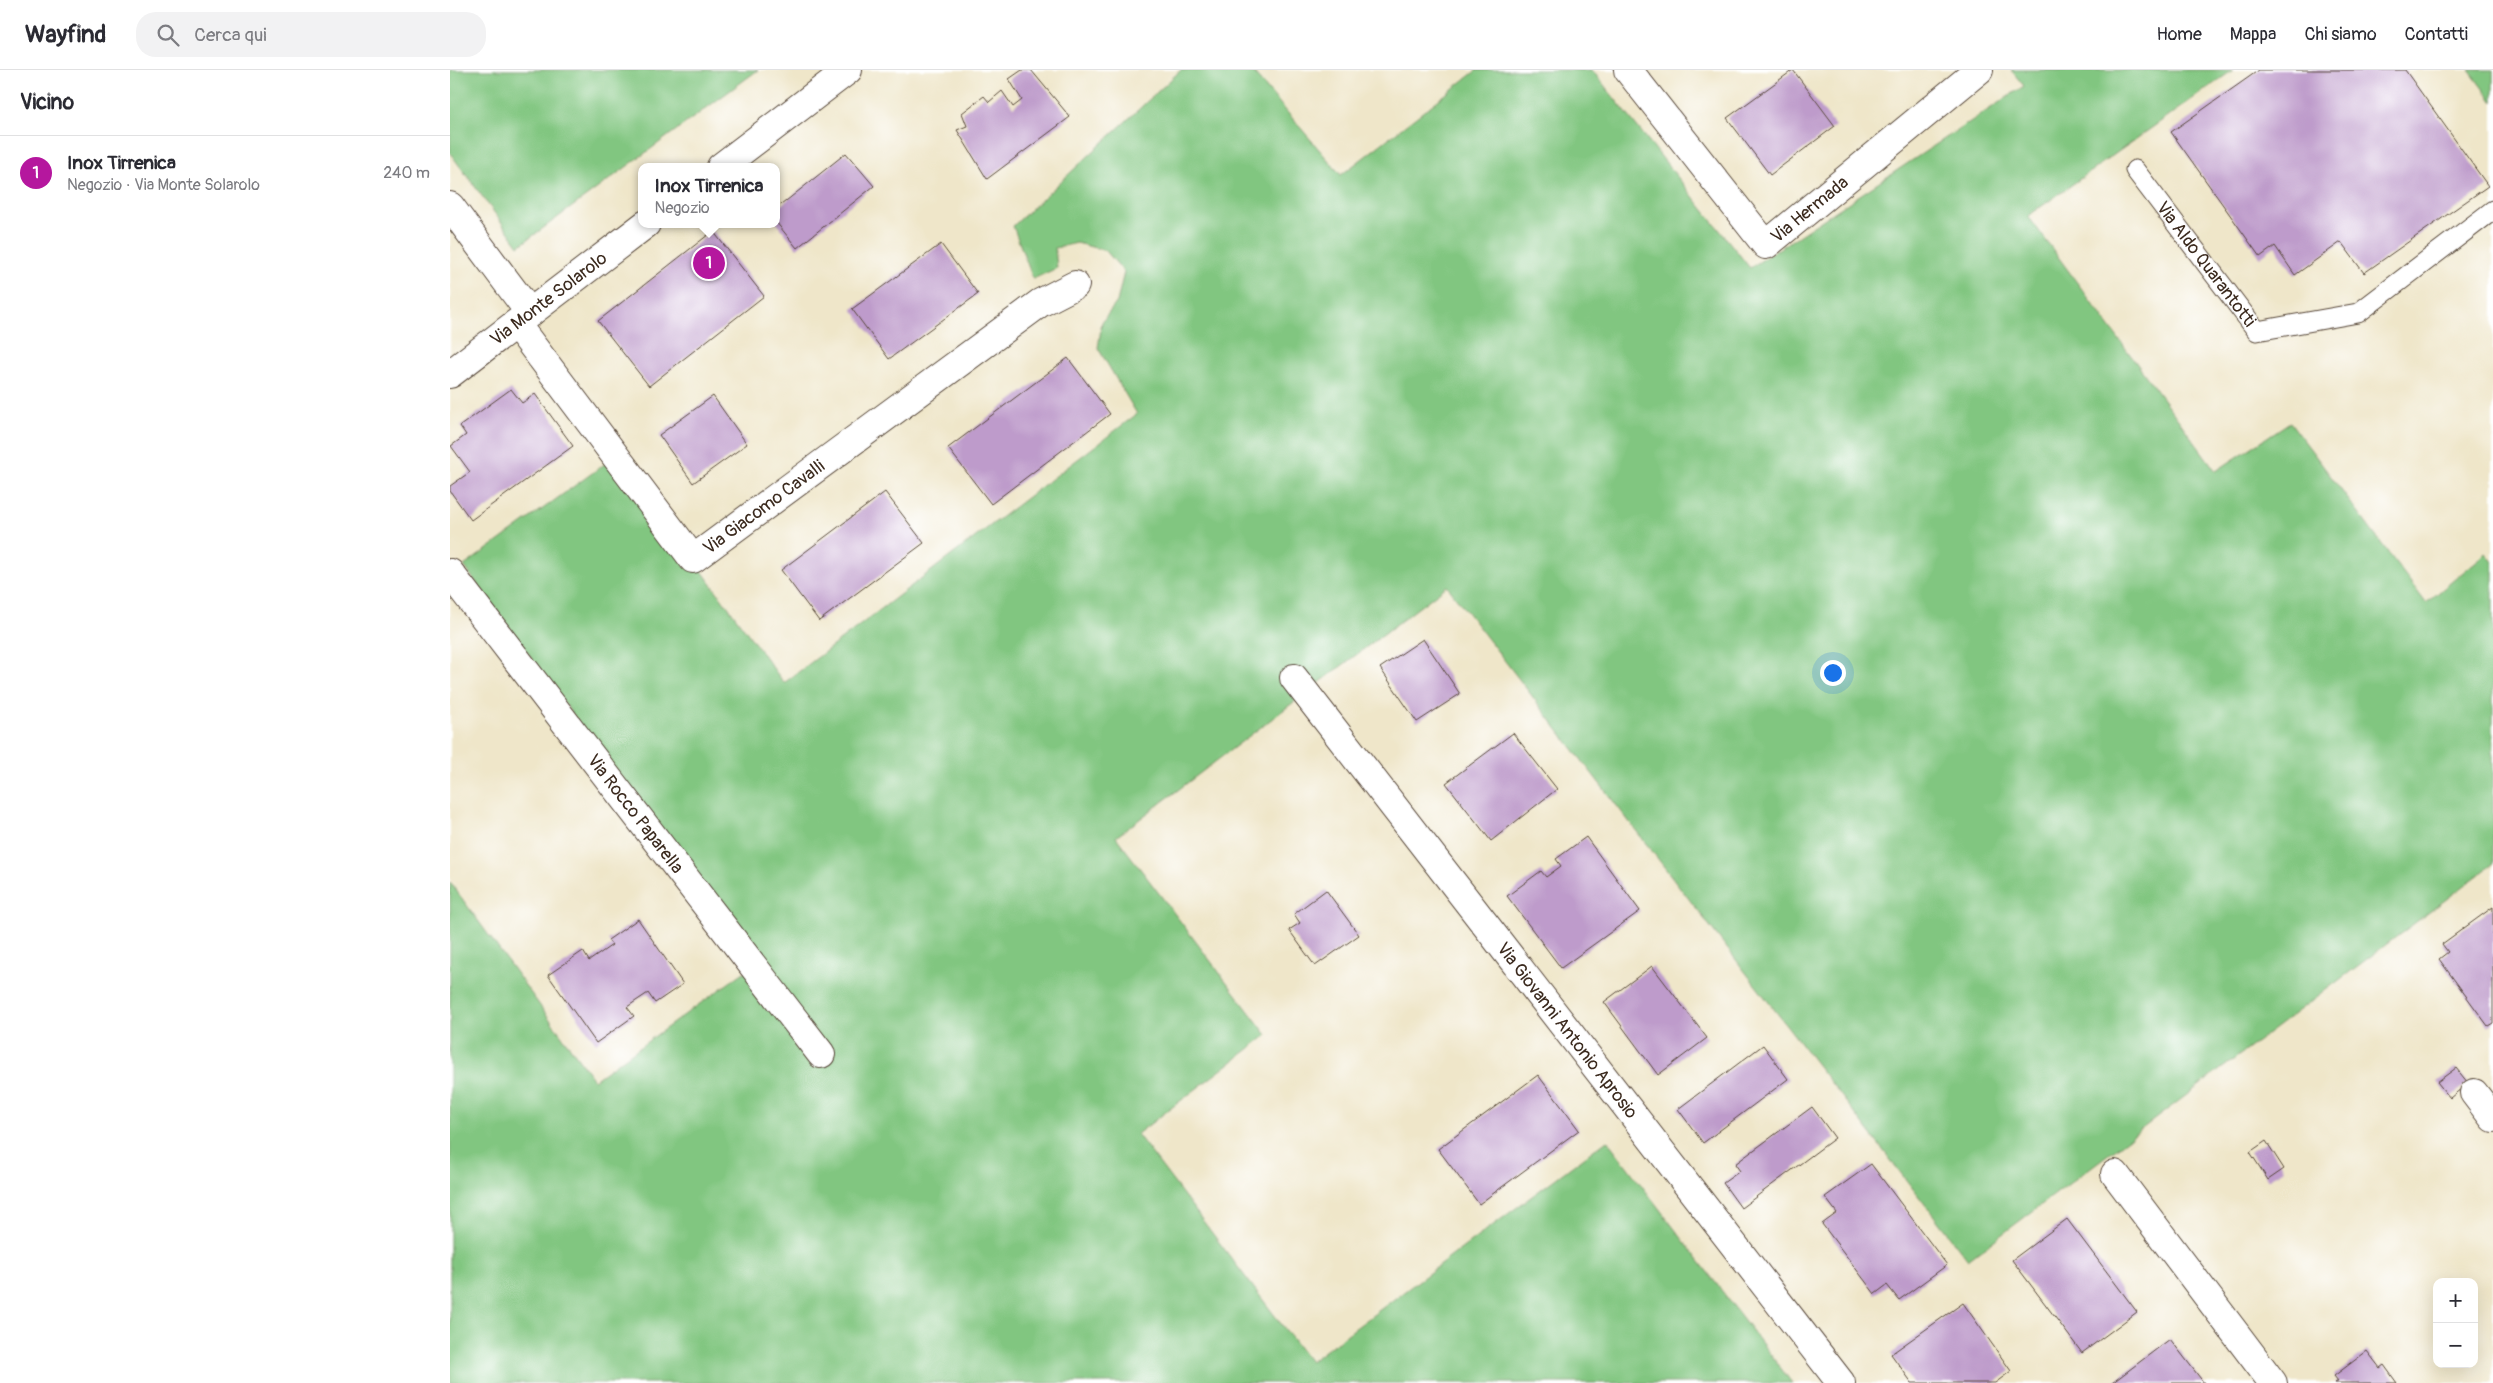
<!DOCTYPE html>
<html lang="it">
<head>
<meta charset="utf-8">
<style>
	body { margin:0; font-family:Pangolin,sans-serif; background:#f2f2f3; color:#2b2b33 }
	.controls { position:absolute; right:15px; bottom:15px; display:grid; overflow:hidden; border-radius:10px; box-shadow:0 5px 20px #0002 }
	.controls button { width:45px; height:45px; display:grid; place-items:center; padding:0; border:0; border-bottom:1px solid #e1e1e2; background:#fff; color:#2b2b33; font:25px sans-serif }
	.you { position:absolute; left:1382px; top:602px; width:18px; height:18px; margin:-12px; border:4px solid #fff; border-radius:50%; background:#1a73e8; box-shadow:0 0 0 8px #1a73e833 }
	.badge { display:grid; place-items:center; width:32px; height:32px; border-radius:50%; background:#b5179e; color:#fff; font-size:16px; font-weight:700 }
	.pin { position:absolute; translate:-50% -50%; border:2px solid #fff; box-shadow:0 1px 5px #0006 }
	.popup { position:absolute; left:188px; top:93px; width:142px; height:65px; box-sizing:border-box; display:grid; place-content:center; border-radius:10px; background:#fff; filter:drop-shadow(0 1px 4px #0005); font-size:16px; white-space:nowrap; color:#7c7c81 }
	.popup b { font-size:19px; color:#2b2b33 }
	.popup::after { content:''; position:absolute; left:50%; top:100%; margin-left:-10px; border:10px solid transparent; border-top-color:#fff }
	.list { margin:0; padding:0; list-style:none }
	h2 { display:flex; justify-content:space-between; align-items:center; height:65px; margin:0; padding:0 20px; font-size:21px }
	h2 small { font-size:16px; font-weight:400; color:#7c7c81 }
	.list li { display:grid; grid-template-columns:32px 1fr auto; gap:15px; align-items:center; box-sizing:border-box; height:75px; padding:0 20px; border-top:1px solid #e1e1e2 }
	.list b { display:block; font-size:19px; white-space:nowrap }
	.list p { margin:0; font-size:16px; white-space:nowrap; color:#7c7c81 }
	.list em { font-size:16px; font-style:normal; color:#7c7c81 }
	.icon { flex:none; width:28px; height:28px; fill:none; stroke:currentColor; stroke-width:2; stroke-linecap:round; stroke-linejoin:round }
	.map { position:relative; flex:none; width:2043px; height:1313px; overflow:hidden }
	header { display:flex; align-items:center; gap:30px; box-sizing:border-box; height:70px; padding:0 25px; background:#fff; border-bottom:1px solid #e1e1e2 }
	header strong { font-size:24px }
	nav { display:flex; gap:28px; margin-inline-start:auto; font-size:18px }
	.search { width:350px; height:45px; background:#f2f2f3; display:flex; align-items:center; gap:12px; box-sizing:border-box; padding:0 18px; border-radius:20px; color:#7c7c81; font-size:19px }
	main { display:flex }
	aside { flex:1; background:#fff }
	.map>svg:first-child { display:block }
	.green { fill:#81c680; stroke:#5e784f }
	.building { fill:#be9bcb }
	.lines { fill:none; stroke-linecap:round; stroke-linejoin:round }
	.lane-casing { stroke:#564638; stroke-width:21 }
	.street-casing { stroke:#564638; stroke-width:30 }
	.lane { stroke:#fff; stroke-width:19 }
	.street { stroke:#fff; stroke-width:28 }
	.labels { text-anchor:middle; stroke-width:4; stroke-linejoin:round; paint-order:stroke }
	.street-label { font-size:18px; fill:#3b2a1e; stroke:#fff }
</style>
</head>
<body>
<header>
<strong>Wayfind</strong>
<div class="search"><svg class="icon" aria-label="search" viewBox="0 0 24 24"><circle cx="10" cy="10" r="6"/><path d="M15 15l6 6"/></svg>Cerca qui</div>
<nav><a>Home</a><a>Mappa</a><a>Chi siamo</a><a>Contatti</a></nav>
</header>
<main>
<aside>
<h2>Vicino<small></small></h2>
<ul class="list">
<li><span class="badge">1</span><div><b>Inox Tirrenica</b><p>Negozio · Via Monte Solarolo</p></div><em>240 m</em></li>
</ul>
</aside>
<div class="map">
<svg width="2043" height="1313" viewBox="0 0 2043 1313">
	<rect width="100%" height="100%" fill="#fff"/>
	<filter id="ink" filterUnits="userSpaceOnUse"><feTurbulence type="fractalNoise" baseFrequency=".02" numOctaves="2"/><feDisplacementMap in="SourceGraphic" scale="10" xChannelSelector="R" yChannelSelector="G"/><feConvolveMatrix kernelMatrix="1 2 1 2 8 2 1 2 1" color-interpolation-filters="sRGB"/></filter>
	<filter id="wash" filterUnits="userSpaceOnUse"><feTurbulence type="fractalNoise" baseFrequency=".0096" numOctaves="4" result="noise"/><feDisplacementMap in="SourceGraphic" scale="20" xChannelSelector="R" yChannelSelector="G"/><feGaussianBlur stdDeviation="1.12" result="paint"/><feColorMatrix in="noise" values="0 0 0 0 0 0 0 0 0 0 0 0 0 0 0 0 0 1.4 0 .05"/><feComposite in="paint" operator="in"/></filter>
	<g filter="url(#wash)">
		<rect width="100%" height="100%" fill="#efe6c9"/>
		<g class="green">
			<polygon points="0,0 308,0 69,176 0,83"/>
			<polygon points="731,0 801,0 891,105 1027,0 1142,0 1300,198 1574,16 1561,0 1783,0 1578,146 1766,401 1840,352 1976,533 2036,483 2043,492 2043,794 1518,1190 997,516 666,767 817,965 687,1064 860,1292 1157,1070 1342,1313 0,1313 0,812 144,1010 305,894 14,496 167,385 334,613 687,344 648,278 652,252 667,232 674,202 656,181 627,173 605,178 607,198 583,209 563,156"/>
			<polygon points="2019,0 2043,0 2043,32"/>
		</g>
		<g id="blocks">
			<g class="building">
				<polygon points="572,0 581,0 620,47 537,109 507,60 517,56 512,43 534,26 539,32 552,21 563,37 572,30 559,9"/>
				<polygon points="1343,0 1385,56 1320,105 1277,48"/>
				<polygon points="1809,0 1955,0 2038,116 1914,203 1891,172 1845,205 1825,176 1810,187 1721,62"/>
				<polygon points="396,83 424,116 347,178 326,152 326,139"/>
				<polygon points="263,161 314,226 199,316 148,251"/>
				<polygon points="491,174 528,224 439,289 402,239"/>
				<polygon points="618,288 660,344 541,434 498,378"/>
				<polygon points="61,319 72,333 85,324 123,376 21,450 0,421 0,416 20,402 1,376 16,365 10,356"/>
				<polygon points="263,326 297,374 243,413 209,365"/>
				<polygon points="435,422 474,473 369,551 331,500"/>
				<polygon points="973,569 1010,624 967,652 930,598"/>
				<polygon points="1063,663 1107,719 1041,771 996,713"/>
				<polygon points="1136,767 1190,841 1111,898 1057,826 1091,801 1096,807 1111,796 1106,789"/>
				<polygon points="876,820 909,865 865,896 839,860 850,853 844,844"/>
				<polygon points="2043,837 2043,953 2038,956 1989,889 1998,882 1992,874"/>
				<polygon points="188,849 233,914 205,933 198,923 177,937 184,946 146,973 98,905 133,881 139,891 162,875 158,870"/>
				<polygon points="1202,896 1257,968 1208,1005 1154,932"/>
				<polygon points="1313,975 1338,1009 1253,1073 1228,1039"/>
				<polygon points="2006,998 2018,1013 2000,1028 1987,1012"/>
				<polygon points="1088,1005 1129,1060 1029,1134 988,1079"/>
				<polygon points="1362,1037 1385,1068 1291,1138 1273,1113 1290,1101 1285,1094"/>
				<polygon points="1816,1071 1834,1099 1818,1110 1800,1082"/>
				<polygon points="1421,1094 1497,1195 1449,1230 1437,1215 1425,1224 1372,1154 1387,1143 1375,1127"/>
				<polygon points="1617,1149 1687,1242 1632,1283 1562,1190"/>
				<polygon points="1513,1233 1561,1301 1545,1313 1462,1313 1441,1284"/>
				<polygon points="1720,1269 1754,1313 1662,1313"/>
				<polygon points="1917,1281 1930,1298 1934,1295 1947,1313 1885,1313 1888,1311 1884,1306"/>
			</g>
		</g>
	</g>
	<g filter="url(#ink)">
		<use href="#blocks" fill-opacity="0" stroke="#564638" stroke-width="1"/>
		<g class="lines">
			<defs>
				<g id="lane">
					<path id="s1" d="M1685,100l122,161 101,-18 135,-103"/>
				</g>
				<g id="street">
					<path id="s2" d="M1178,0l138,175 213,-175"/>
					<polyline points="271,97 398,0"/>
					<polyline points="0,136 80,243"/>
					<path id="s3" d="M66,254l177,235 347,-256 35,-18"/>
					<path id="s4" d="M0,304l196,-150"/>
					<path id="s5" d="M0,503l371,481"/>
					<path id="s6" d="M844,608l547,705"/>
					<polyline points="2024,1023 2043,1048"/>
					<polyline points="1665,1104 1823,1313"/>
				</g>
			</defs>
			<use href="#lane" class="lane-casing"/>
			<use href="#street" class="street-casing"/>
			<use href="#lane" class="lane"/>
			<use href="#street" class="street"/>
		</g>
	</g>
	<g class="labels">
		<g class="street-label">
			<text dy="6" stroke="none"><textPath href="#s2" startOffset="279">Via Hermada</textPath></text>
			<text dy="6" stroke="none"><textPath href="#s1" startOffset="118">Via Aldo Quarantotti</textPath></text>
			<text dy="6" stroke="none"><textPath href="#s4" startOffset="124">Via Monte Solarolo</textPath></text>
			<text dy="6" stroke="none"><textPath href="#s3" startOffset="382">Via Giacomo Cavalli</textPath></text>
			<text dy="6" stroke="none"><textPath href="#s5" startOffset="304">Via Rocco Paparella</textPath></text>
			<text dy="6" stroke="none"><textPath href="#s6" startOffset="446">Via Giovanni Antonio Aprosio</textPath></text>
		</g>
	</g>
</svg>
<div class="controls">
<button>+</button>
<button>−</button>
</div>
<div class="you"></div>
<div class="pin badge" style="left:259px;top:193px">1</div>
<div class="popup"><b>Inox Tirrenica</b>Negozio</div>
</div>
</main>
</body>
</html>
